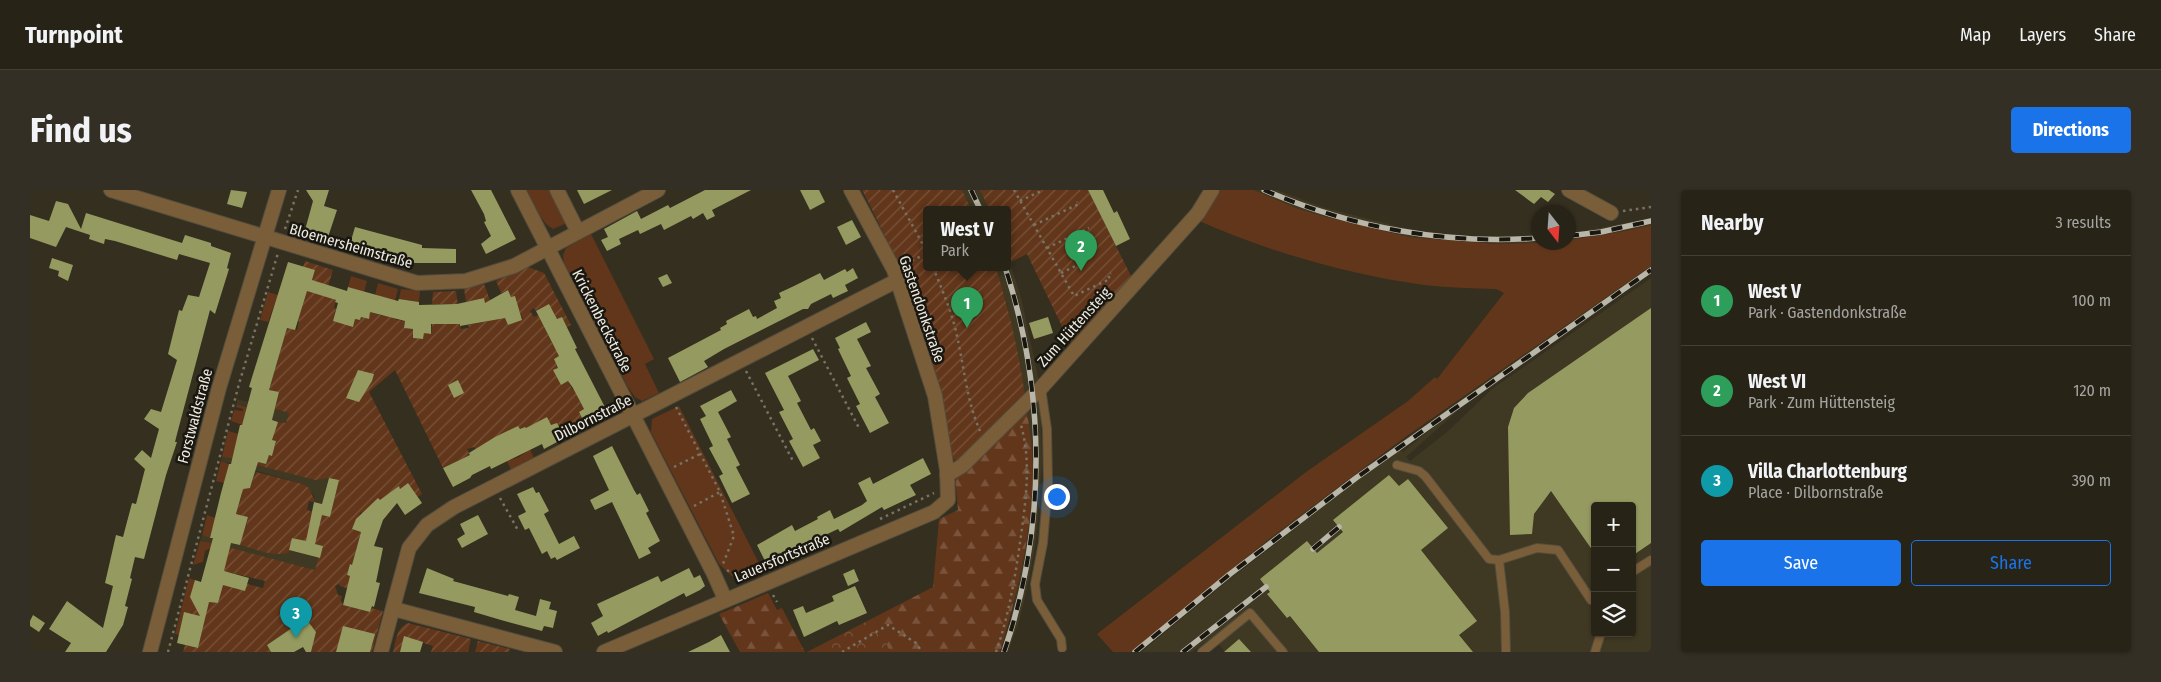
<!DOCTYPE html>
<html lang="en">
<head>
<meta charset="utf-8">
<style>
	body { margin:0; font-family:"Fira Sans Condensed",sans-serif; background:#332f24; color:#f1f3f6 }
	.controls { position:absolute; right:15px; bottom:15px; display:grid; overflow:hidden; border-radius:5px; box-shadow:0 1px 4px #0004 }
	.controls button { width:45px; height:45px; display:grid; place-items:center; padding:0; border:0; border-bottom:1px solid #434036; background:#272317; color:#f1f3f6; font:25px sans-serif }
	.compass { position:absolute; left:1501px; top:15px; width:45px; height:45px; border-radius:50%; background:#272317; box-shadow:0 1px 4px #0004; rotate:163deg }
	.you { position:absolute; left:1026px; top:306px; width:18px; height:18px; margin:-12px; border:4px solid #fff; border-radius:50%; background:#1a73e8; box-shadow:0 0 0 8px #1a73e833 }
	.badge { display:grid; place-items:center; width:32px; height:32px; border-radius:50%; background:#1a73e8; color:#fff; font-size:16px; font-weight:700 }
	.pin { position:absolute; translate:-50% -41px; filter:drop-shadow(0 1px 2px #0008) }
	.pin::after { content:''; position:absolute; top:26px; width:18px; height:15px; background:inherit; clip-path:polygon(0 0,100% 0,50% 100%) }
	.popup { position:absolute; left:893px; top:16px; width:88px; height:65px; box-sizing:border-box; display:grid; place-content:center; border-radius:5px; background:#272317; filter:drop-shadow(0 1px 4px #0005); font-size:16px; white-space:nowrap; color:#a4a4a1 }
	.popup b { font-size:19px; color:#f1f3f6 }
	.popup::after { content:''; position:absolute; left:50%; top:100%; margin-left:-10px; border:10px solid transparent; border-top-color:#272317 }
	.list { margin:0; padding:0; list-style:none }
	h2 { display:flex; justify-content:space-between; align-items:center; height:65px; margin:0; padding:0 20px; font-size:21px }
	h2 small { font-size:16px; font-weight:400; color:#a4a4a1 }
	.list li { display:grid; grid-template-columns:32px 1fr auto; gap:15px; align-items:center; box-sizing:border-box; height:90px; padding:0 20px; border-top:1px solid #434036 }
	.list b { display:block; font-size:19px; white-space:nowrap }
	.list p { margin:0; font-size:16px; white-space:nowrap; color:#a4a4a1 }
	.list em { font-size:16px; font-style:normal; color:#a4a4a1 }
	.actions { display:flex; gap:10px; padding:15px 20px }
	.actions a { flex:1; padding:11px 0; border:1px solid #1a73e8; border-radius:5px; text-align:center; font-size:18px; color:#1a73e8 }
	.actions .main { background:#1a73e8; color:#fff }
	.icon { flex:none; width:28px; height:28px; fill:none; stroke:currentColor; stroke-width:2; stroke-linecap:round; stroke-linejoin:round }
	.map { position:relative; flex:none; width:1621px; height:462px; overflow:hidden; border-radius:5px }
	header { display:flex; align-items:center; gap:30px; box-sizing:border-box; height:70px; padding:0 25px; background:#272317; border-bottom:1px solid #434036 }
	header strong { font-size:24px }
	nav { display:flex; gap:28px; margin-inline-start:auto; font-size:18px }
	.intro { display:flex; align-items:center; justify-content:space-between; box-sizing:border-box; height:120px; padding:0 30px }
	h1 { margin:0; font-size:35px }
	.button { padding:12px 22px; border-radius:5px; background:#1a73e8; color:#fff; font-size:18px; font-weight:700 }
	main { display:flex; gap:30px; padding:0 30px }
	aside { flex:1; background:#272317; border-radius:5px; box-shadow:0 1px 4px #0004 }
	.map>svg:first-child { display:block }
	.built { fill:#3f3822; fill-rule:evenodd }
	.grass { fill:#62361a }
	.forest { fill:url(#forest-firs) }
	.park { fill:url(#park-crowns) }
	.garden { fill:url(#garden-furrows) }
	.building { fill:#959b60 }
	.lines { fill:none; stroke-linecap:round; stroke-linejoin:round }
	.service-casing { stroke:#524d3e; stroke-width:10 }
	.minor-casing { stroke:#524d3e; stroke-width:16 }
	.tertiary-casing { stroke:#524d3e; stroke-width:16 }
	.path { stroke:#777365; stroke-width:2.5; stroke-dasharray:2.5 4; stroke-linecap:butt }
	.service { stroke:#7a5d39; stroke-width:8 }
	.minor { stroke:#7a5d39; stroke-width:14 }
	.tertiary { stroke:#7a5d39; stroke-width:14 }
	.rail-casing { stroke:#b9b6aa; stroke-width:5.5 }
	.rail { stroke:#191710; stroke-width:4; stroke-dasharray:11; stroke-linecap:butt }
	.labels { text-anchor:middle; stroke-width:5; stroke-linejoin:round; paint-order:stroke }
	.street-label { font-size:15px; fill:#eeebe1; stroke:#191710 }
</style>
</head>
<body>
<header>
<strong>Turnpoint</strong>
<nav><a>Map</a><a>Layers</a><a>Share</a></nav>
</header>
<div class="intro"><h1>Find us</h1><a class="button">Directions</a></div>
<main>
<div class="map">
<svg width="1621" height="462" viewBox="0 0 1621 462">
	<defs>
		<pattern id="forest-firs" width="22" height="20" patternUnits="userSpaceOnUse" patternTransform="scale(1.25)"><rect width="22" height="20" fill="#62361a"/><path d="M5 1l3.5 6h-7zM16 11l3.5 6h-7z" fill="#79533b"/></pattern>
		<pattern id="park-crowns" width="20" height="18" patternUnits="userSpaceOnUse" patternTransform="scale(1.25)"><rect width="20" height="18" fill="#62361a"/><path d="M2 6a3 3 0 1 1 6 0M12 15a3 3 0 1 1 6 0" fill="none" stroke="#79533b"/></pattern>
		<pattern id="garden-furrows" width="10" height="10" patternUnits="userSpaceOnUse" patternTransform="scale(1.25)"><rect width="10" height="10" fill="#62361a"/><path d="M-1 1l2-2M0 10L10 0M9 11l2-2" fill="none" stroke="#79533b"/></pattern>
	</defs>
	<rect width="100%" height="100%" fill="#342f1f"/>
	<g class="built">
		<polygon points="932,0 950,0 959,19 941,19"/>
		<polygon points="1224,0 1247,0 1292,17 1378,39 1440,47 1508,46 1508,52 1521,53 1467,54 1379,47 1289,26 1266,18"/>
		<polygon points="1621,28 1621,35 1595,41 1539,50 1538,44"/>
		<polygon points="977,62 992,111 1009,191 1012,271 1006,349 999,390 989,432 978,462 970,462 981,428 993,368 1001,311 1003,271 997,220 977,114 965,77 977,77"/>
		<path d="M1621,75v8l-179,125 -66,59 4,4 37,-29 45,-43 159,-111v374h-426l-12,-15 -21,15h-51l89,-73 159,-123 -110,83 -140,113h-8l138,-113 77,-58zM1413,229l-40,33 -3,-3 5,-4zM1565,316h37v127h-37z"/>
		<polygon points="207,209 259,223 256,234 242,230 243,223 207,214"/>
		<polygon points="192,267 299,288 294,306 302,316 285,312 284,305 273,294 191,271"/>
		<polygon points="172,345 245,364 259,363 259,360 288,368 285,380 170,351"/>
	</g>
	<g class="grass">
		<polygon points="497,0 520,0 537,33 523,39 516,34 510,26"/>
		<path d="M1183,0h41l42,18 26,8 87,21 88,7 71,-2 1,-2 56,-9 26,-6v41l-247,172 -135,101 -138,113h-18l-16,-18 209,-162 102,-71 27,-24 2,2 67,-86 -8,-4c-24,-1 -48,-1 -72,-4 -78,-11 -155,-33 -227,-65z"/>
		<polygon points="561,44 624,169 615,174 629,203 612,211 605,207 598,197 534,73 533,65 536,58"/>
		<polygon points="321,86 337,91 334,102 318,97"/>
		<polygon points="348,93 368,99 365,111 345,105"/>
		<polygon points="371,99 390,101 389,112 369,109"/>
		<polygon points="238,102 248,105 238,132 230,130"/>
		<polygon points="207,214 217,217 212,235 201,231 204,220 213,221 213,219 206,217"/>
		<polygon points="649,216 734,383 716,391 707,391 689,374 621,242 622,229"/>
		<polygon points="198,241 209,244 204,269 192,267"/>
		<polygon points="500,259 504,268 481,280 477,271 489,267"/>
		<polygon points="191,271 199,274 194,293 186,291"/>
		<polygon points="177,325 186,328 180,348 172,345"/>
		<polygon points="170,351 182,353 181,358 175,361 173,372 163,375"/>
		<polygon points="159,388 165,390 168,412 166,419 163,419 149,445 145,444"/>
	</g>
	<g class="forest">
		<path d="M996,214c3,20 6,41 7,61 0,63 -15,127 -33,187h-111l-14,-35 58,-30 6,-68 19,-9 -3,-34z"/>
		<polygon points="738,403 747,420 752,418 775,462 710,462 689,424"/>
	</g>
	<polygon class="park" points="845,427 860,462 777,462"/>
	<g class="garden">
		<path d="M832,0h100l9,19h-44v58l69,1c13,42 23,84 29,128l-68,67 -4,-5c-16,-101 -44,-178 -91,-268z"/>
		<polygon points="950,0 1058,0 1103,90 1042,157 997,64 981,72 977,62 977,19 959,19"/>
		<path d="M275,71l28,9 -8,26 11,4 -2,8 2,1 -3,12 20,5 2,-7 5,1 1,-3 7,2 2,-7 13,4 5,-17 8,14v7l9,1 -1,7 9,1v9l10,1 1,-6 7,1 1,-10h20l-1,-20h-19l1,-12 23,-1 5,38 8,-1 -1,-3 20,-4 -4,-23 -18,4 -2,-13 20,-5 10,27 7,-3 7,17 15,-6 -15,-29 -7,3 -5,-12 32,-14 16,6 27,52 -4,2 -5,-10 -5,2 -8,-14 -13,6 -2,-3 -4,3 4,6 4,-2 14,28 12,11 -10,5 4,9 -4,3 7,14 7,-4 4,8 3,-2 3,11 6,11 -5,3 6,12v4l-20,10 -7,-14 -7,1 -20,13 -6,-11 -5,2 -2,-3 -41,25 -3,-4 -7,2 3,6 -27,13 -48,-98 -26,22 53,102 -5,3 -9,-14 -8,6 -1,-2 -16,15 -5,-3 -12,17 -5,-4 -9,17 9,3 -9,33 -2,-1 -3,11 22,6 -23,7 -6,-2 -1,-2 -4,2 3,9 4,1 -1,5 2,4 27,7 1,-4 12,3 -11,41h-61l5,-20 -9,-12 -3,1 -2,-3 -4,-1 -4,3v7l-27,18 4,7h-88l2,-7 13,3 7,-30 -14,-4 2,-5h3l3,-7 5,-1 14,2 2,-7 -3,-13 30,1 16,4 2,-7 -37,-9 -5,2 -11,-31 103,27 3,-12h2l3,-12 -30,-8 -4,15c-16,4 -34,-4 -49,-8l3,-13 -9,-9 12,3 2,-9 -12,-3 6,-20 -19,-6 1,-4 20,5 1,-2 5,1 6,-16 47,12 6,4 6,13 -1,1 -5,-1 -2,9 23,7 9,-37 -10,-2 -14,2 -81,-21 -1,-3 33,8 3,-9h3l4,-13 -4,-2 5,-18 9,1 3,-10 -14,-4 4,-16 -10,-3 18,-62 10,2 2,-9 -4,-1 -2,-33 16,4 6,-20 -12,-4z"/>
		<path d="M378,433l63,16 -3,13h-37l2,-6 -28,-9 -5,15h-7c3,-11 3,-24 15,-29z"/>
		<polygon points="448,451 480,459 479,462 445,462"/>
	</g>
	<g class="building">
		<polygon points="201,0 217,2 212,18 197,14"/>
		<polygon points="276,0 299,0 294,16 307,20 298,47 275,40 283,11"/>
		<polygon points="441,0 461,0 486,49 456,64 451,54 461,46 454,32 456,31 454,24"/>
		<polygon points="547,0 582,0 554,14"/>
		<polygon points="675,0 721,0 682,20 685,26 677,30 673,23 663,29 661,26 634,40 631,34 610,44 608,40 589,49 591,54 577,61 571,50 578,47 574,39 607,21 611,29 638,15 640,18"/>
		<polygon points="770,0 789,0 795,12 780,20"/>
		<polygon points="1058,0 1073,0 1084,23 1087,21 1100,49 1086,56"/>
		<polygon points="1485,0 1519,0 1525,4 1518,12 1511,7 1504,14"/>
		<polygon points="26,11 38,14 51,39 56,23 152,53 155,45 181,53 181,56 201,63 197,78 199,79 185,124 180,120 147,244 145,252 147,252 136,285 114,369 105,367 100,388 102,389 95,416 98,417 93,435 76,462 35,462 41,453 19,439 37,411 73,438 83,396 75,393 86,345 93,347 102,313 106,314 115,279 104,269 112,260 121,268 129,239 114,229 121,219 131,222 147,170 138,164 149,120 152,121 158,105 169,107 180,73 149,64 147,70 85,51 75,49 74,54 59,49 60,45 36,37 26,57 0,48 0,25 19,31"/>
		<polygon points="822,30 831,47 816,55 807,37"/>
		<polygon points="325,37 392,55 392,58 426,59 426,73 382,73 320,54"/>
		<polygon points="22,68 43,75 38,91 28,86 29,81 19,78"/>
		<polygon points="258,72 285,80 282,90 317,101 318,97 368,111 369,109 389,112 389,115 427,114 454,108 455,113 478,100 481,107 485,106 492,130 478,135 475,128 430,136 430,134 401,134 401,144 394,143 393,149 383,148 383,139 374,138 375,131 340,122 339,129 331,127 330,130 325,129 323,137 303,131 308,113 305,112 306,110 277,101 265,140 257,138 239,200 249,202 242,230 248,232 242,250 246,251 242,266 239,265 236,274 228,272 220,298 213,299 206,324 218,327 210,355 201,353 194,381 219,388 215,401 193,395 188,413 179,412 168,458 147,453 154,422 170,426 160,407 165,390 171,392 183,348 180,348 191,303 199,274 201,274 210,235 212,235 222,198 219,197 223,184"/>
		<polygon points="823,78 828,88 815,95 818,101 803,108 801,104 781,114 778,119 773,119 694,159 674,171 678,177 650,192 638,168 691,140 690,138 697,134 696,131 719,119 723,127 726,126 727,129 747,118 744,111 751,108 749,103 764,96 790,83 794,90 815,79 817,82"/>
		<polygon points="637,84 642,93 633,97 628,88"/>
		<polygon points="519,114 527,129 532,127 547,158 545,159 578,223 555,234 549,222 554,219 543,198 538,191 531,195 523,180 528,178 524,169 529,166 506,121"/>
		<polygon points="1621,118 1621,353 1602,366 1602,316 1565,316 1565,364 1521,301 1504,324 1502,344 1480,345 1478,237 1484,218 1498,203"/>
		<polygon points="1018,127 1023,143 1004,149 999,133"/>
		<polygon points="836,132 841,142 827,149 841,176 836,178 850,204 845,207 859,233 840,243 826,216 830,214 817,188 821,186 808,159 810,158 805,148"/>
		<polygon points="783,159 789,170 758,186 771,211 767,213 781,240 784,238 791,251 783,255 790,268 773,277 759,251 763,249 749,222 754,220 735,183"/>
		<polygon points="328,180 344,184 342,191 329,212 316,208"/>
		<polygon points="428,190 434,203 424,208 418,195"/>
		<polygon points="701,200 707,211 688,222 701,247 697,249 710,275 706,277 720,304 702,313 689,286 693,284 679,258 683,256 670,229 676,226 670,216"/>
		<polygon points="517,227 521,235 527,233 534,246 528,249 529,251 514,259 512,254 461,279 460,276 442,285 440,288 423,297 413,278 440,265 439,263 465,247 488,236 490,239 495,237 496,238"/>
		<polygon points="582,256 604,300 607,305 610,303 619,321 616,323 630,351 618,358 621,363 609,369 582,312 565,320 560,310 579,300 563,266"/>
		<polygon points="893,268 901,284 880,295 886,305 854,320 852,317 810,342 808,339 736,373 727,355 762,335 765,341 788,329 787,327 800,320 804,329 832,315 837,311 828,293 840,287 843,294"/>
		<polygon points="1359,285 1369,296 1378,289 1418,338 1391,360 1447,431 1429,445 1443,462 1289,462 1260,426 1257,428 1237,404 1240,402 1230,389 1277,351 1287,363 1313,342 1303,330"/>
		<polygon points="299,288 309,290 300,327 292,325 285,354 293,356 290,368 259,360 262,348 276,351 284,312 292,314"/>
		<polygon points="378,293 392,313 375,325 367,313 353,330 344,356 353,358 346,392 350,393 344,417 342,416 340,422 313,415 320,386 317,385 320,374 322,375 331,342 322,339 326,329 348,308 350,310 369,296 370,299"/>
		<polygon points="503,297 506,303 509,302 519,321 514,324 529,354 544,346 550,358 527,370 525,367 521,369 517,361 512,364 499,338 495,340 488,326 496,322 487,304"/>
		<polygon points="448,325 458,344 432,358 427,349 435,344 430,334"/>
		<polygon points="397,378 424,389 423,391 478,406 479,404 489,407 485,420 506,426 510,409 521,412 519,419 527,421 523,438 514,436 512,441 471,430 444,422 445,417 389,403"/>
		<polygon points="659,378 664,388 670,385 675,396 670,400 656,407 654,403 578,443 577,441 568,446 561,433 573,426 567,414 628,386 631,392"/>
		<polygon points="824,379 829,391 818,396 813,384"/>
		<polygon points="825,396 837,423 809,435 807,431 774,447 763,420 773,416 776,423 804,411 802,406"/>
		<polygon points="3,425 15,433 9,442 0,436 0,431"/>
		<polygon points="267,427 277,430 286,442 281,462 276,462 273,457 264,462 241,462 237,455 262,438 264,430"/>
		<polygon points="313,436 345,444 340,462 306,462"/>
		<polygon points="691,445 700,462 658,462 679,452"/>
		<polygon points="374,446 393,452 390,462 370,462"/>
		<polygon points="1209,449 1221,462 1194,462"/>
	</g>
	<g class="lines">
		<defs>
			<g id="service">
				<polyline points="1011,198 1017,239 1018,293 1013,353 1005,394 1007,410 1031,449 1032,458"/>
				<polyline points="1367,275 1389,281 1395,286 1459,369 1469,370 1475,422 1476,462"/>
				<polyline points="1469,370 1507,358 1528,360 1561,410"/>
				<polyline points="1602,382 1621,370"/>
				<polyline points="1172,462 1220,423 1253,462"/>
				<polyline points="1565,462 1571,443"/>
			</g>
			<g id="minor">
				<polyline points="81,0 387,93 436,91 484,76 628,0"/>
				<polyline points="488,0 683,382 695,409"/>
				<polyline points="527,0 548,42"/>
				<polyline points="1539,0 1581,23"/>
				<polyline points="917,285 932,276 1011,198 1168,23 1182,0"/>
				<polyline points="364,419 525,462"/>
				<polyline points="351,462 379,358 397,335 424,317 868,90"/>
				<polyline points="574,462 904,322 918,310 917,280 905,206 864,80 821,0"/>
			</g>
			<polyline id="tertiary" points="120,462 189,198 249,0"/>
		</defs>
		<use href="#service" class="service-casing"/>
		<use href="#minor" class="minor-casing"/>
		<use href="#tertiary" class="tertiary-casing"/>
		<g class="path">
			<polyline points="863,0 897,62"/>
			<polyline points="984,0 1044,106 1080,89 1078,85 1081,83"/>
			<polyline points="990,11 1013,0"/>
			<polyline points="1593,21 1621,17"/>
			<polyline points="1004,35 1049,14 1047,12"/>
			<polyline points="255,39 268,0"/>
			<polyline points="1017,58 1059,38"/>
			<polyline points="876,74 897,63"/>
			<path d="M903,77c9,23 19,45 24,69 7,31 10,66 23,95"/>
			<polyline points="1031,83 1056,71 1058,68 1058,59 1065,56 1066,58"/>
			<polyline points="782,148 829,238"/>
			<polyline points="716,181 764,273"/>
			<polyline points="646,217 690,302 704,346 693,374"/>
			<polyline points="644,277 670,264"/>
			<polyline points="470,308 489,342"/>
			<polyline points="664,316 690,302"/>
			<polyline points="850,329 904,303"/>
			<polyline points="697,380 711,390"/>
			<polyline points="743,405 747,412"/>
			<polyline points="138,462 209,194 248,63"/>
			<polyline points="812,462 858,435 886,453 892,462"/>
			<path d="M966,462c15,-43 21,-87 27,-131 4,-32 7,-64 -2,-96"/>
		</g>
		<use href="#service" class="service"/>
		<use href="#minor" class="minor"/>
		<use href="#tertiary" class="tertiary"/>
		<defs>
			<g id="rail">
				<polyline points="941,0 950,19"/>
				<path d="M1234,0c85,37 182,55 274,48"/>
				<polyline points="1538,46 1571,42 1621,31"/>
				<polyline points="1283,359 1309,337"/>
				<path d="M974,462c43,-125 42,-260 1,-385"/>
				<polyline points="1105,462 1200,384 1326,288 1621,80"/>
				<polyline points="1153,462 1236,397"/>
			</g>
		</defs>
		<use href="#rail" class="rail-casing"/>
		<use href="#rail" class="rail"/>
	</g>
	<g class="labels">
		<g class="street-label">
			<text transform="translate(321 56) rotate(16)" y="5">Bloemersheimstraße</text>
			<text transform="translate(892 119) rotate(71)" y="5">Gastendonkstraße</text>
			<text transform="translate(572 131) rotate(63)" y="5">Krickenbeckstraße</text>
			<text transform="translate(1044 137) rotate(-48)" y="5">Zum Hüttensteig</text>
			<text transform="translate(165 226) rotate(-75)" y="5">Forstwaldstraße</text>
			<text transform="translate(563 228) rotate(-27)" y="5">Dilbornstraße</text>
			<text transform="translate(752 368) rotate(-23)" y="5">Lauersfortstraße</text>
		</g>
	</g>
</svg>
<div class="controls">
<button>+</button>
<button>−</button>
<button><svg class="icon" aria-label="layers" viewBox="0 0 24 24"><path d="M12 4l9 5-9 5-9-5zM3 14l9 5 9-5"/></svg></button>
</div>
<svg class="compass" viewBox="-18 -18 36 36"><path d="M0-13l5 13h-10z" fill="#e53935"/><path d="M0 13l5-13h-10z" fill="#a4a4a1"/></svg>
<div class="you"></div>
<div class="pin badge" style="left:937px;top:138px;background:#2e9e5b">1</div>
<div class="popup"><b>West V</b>Park</div>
<div class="pin badge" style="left:1051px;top:81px;background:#2e9e5b">2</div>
<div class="pin badge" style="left:266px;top:448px;background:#0f9aa8">3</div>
</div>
<aside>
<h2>Nearby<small>3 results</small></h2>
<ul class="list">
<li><span class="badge" style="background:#2e9e5b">1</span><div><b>West V</b><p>Park · Gastendonkstraße</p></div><em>100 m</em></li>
<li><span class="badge" style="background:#2e9e5b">2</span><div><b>West VI</b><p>Park · Zum Hüttensteig</p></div><em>120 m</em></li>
<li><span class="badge" style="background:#0f9aa8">3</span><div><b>Villa Charlottenburg</b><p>Place · Dilbornstraße</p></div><em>390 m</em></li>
</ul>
<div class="actions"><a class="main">Save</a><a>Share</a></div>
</aside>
</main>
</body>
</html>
